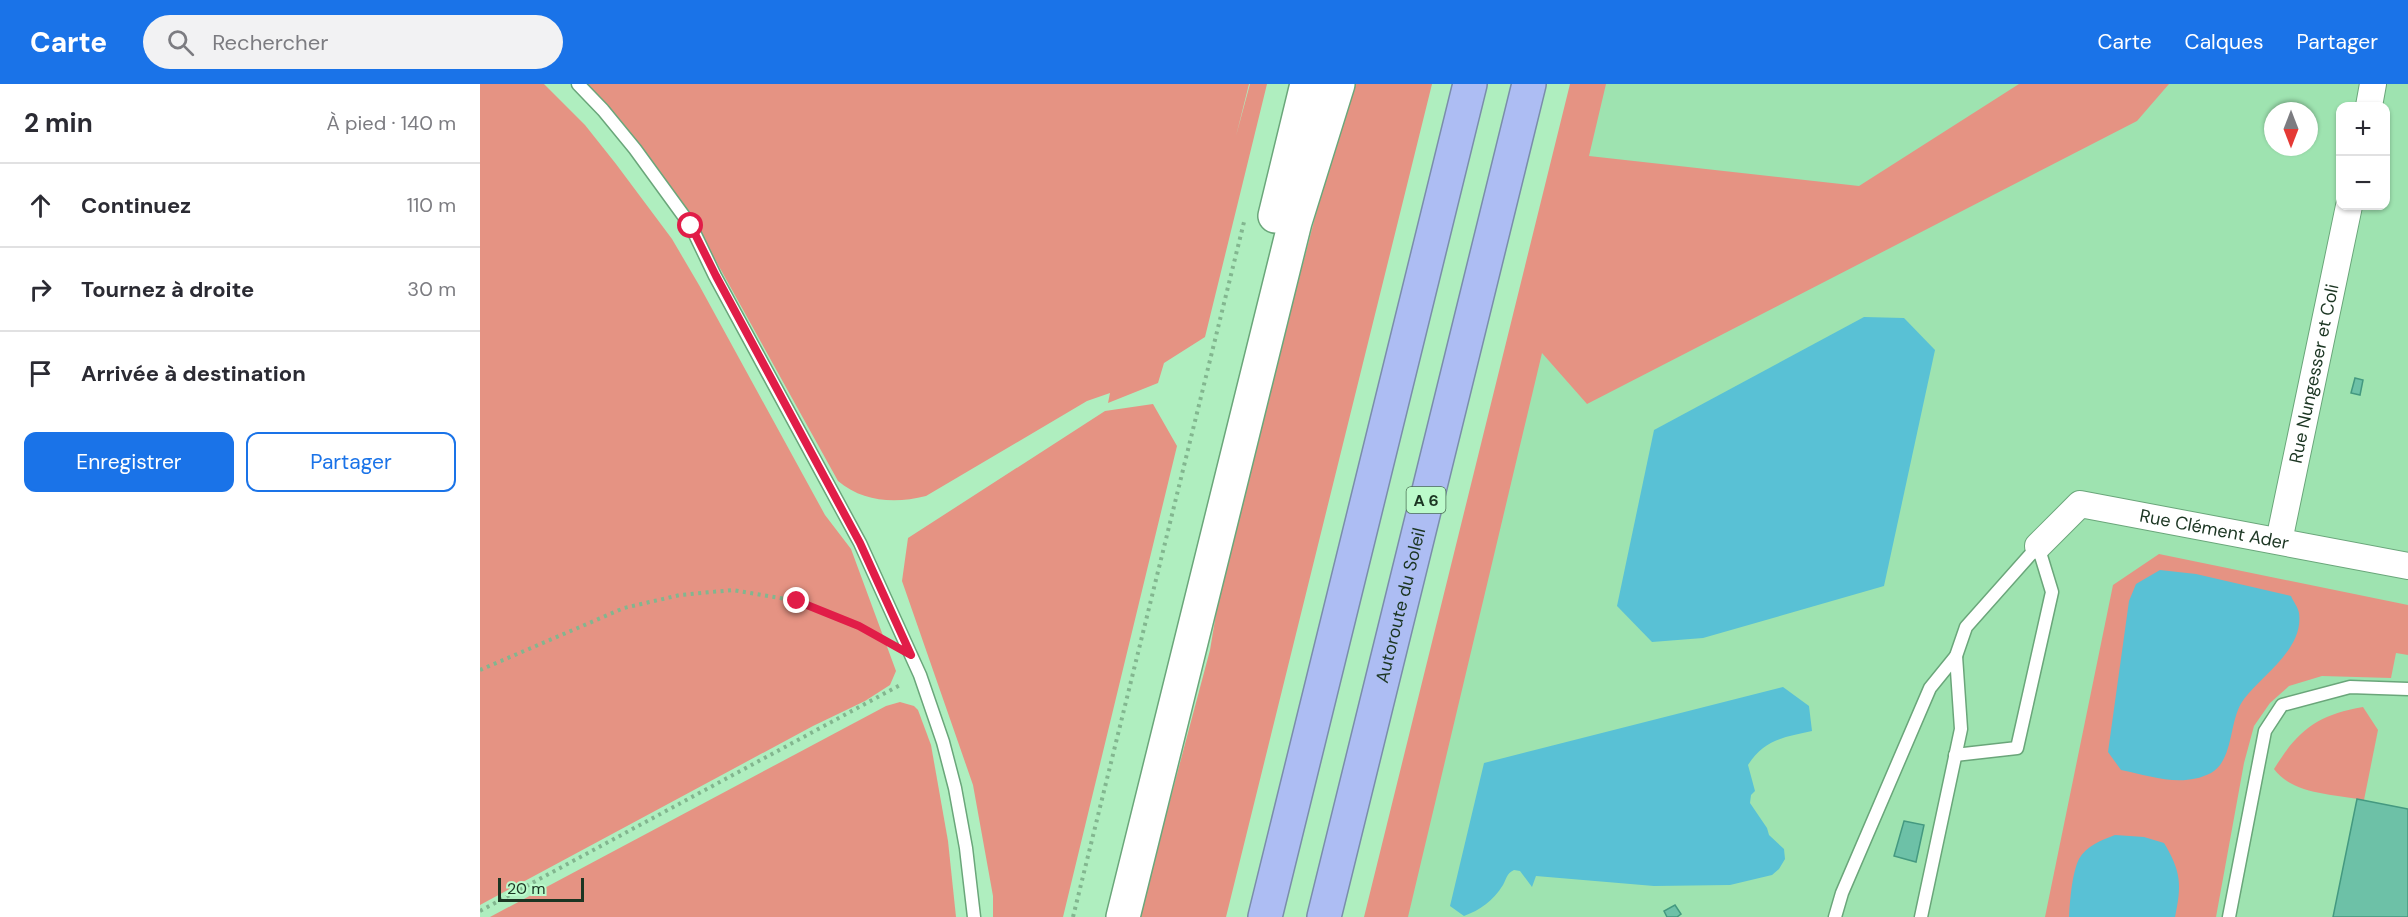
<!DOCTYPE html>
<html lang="fr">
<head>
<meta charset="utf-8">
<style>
	body { margin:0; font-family:"DM Sans",sans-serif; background:#f2f2f3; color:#2b2b33 }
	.controls { position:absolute; right:18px; top:18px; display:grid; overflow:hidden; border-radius:12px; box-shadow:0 2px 4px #0004 }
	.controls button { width:54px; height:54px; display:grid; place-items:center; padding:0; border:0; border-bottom:2px solid #e1e1e2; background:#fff; color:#2b2b33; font:30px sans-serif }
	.compass { position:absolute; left:1784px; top:18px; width:54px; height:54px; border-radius:50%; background:#fff; box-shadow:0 2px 4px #0004; rotate:180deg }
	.scale { position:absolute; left:18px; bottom:15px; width:86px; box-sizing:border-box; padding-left:6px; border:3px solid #1b3522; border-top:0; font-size:16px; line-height:21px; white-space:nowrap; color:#1b3522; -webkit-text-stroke:4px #bcfbcb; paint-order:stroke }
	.stop { position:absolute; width:18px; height:18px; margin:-14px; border:4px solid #e11d48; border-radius:50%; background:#fff }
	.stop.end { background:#e11d48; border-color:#fff; box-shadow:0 2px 6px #0008 }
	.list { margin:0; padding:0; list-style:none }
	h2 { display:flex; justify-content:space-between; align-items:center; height:78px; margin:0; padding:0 24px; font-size:26px }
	h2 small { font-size:20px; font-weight:400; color:#7c7c81 }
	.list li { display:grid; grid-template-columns:39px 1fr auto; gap:18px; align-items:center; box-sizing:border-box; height:84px; padding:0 24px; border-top:2px solid #e1e1e2 }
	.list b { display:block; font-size:22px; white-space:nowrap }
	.list em { font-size:20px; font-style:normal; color:#7c7c81 }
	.actions { display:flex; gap:12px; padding:18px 24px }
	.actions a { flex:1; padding:14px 0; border:2px solid #1a73e8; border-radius:12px; text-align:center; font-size:21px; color:#1a73e8 }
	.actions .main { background:#1a73e8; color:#fff }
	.icon { flex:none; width:33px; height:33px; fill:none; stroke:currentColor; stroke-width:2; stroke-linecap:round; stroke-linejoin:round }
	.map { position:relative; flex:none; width:1928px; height:833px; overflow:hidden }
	header { display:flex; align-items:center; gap:36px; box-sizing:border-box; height:84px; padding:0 30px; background:#1a73e8; color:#fff }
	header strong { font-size:28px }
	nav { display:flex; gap:33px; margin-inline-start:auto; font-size:21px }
	.search { width:420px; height:54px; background:#f2f2f3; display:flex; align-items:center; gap:15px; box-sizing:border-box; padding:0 21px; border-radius:33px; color:#7c7c81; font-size:22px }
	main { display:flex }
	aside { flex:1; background:#fff }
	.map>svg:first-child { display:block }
	.built { fill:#9ee3b0; fill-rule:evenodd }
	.green { fill:#e59383 }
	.water { fill:#59c1d5 }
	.building { fill:#6dc1a7; stroke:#449980; stroke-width:1.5 }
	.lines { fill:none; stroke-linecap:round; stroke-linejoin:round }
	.lane-casing { stroke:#6aa67a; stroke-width:15 }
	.street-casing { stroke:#6aa67a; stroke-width:28 }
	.secondary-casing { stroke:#6aa67a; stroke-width:36 }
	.highway-casing { stroke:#7a8daa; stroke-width:36 }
	.path { stroke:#82b68f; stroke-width:4; stroke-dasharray:3 4.5; stroke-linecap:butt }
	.lane { stroke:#fff; stroke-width:12 }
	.street { stroke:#fff; stroke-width:26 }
	.secondary { stroke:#fff; stroke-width:33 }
	.highway { stroke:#adbdf3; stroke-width:33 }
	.route { stroke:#e11d48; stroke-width:8 }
	.labels { text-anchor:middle; stroke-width:4.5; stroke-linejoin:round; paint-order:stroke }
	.shield { fill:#bcfbcb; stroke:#4b7055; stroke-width:1.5 }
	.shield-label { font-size:16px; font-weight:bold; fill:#1b3522 }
	.street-label { font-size:18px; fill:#1b3522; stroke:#bcfbcb }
</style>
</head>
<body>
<header>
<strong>Carte</strong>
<div class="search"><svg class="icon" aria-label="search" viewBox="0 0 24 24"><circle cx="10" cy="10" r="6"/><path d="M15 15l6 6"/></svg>Rechercher</div>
<nav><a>Carte</a><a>Calques</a><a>Partager</a></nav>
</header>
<main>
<aside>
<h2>2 min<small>À pied · 140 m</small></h2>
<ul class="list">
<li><svg class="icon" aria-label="ahead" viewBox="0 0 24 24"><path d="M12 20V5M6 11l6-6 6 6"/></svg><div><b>Continuez</b></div><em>110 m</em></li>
<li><svg class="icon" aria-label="right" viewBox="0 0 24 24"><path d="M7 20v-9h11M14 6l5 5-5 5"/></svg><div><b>Tournez à droite</b></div><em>30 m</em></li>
<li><svg class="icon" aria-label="arrive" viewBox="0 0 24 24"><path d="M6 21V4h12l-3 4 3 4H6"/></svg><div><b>Arrivée à destination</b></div></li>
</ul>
<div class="actions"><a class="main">Enregistrer</a><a>Partager</a></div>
</aside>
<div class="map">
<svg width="1928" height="833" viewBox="0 0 1928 833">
	<rect width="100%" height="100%" fill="#afeebf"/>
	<path class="built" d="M1108,0h820v833h-1013zM1860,22h46v100h-46zM1793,27h36v36h-36z"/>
	<g class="green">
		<polygon points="0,0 64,0 105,41 136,80 192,155 219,201 345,431 371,465 416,587 410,601 385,617 333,642 0,821"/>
		<path d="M107,0h662l-13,52 14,-52h17l-62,253 -41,26 -6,20 -50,20 2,-10 -23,8 -161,95c-31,8 -63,6 -88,-15l-137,-247 -55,-80z"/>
		<polygon points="876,0 952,0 746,833 659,833 730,566 749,452 787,317 862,30"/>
		<polygon points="1090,0 1126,0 1109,72 1379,102 1539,0 1689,0 1657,37 1107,320 1062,269 928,833 884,833"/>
		<polygon points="673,320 697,362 583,833 513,833 513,812 493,701 422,497 428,454 625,327"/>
		<polygon points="1679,470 1928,521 1928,571 1916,569 1911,594 1842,592 1809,602 1790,619 1774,642 1764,679 1736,833 1565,833 1633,501"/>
		<polygon points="420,618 434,622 438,626 451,661 468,757 476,833 10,833 406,622"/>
		<path d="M1883,623l15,23 -14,70c-29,-6 -71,-5 -90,-31 24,-39 43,-54 89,-62z"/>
	</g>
	<g class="water">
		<polygon points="1384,233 1424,234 1455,266 1404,502 1223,554 1172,558 1137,522 1174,346"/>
		<path d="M1680,486l36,4 95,22c2,5 7,11 8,17 5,36 -37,62 -55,86 -16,21 -9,60 -33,74 -29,15 -60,3 -90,-3l-13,-18 21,-151 7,-17z"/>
		<path d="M1303,603l26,19 3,25c-27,6 -48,8 -64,34l7,26 -4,4 -1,8 17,25 2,7 15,14 1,10 -6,10 -7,6 -42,10 -76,1 -118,-10 -4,11 -12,-16 -6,-1c-8,4 -7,8 -11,15 -10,16 -23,25 -39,31l-14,-10 34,-143z"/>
		<path d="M1635,751l29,2 20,6c17,28 18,42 11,74h-106c1,-16 3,-44 10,-58 7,-13 23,-19 36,-24z"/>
	</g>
	<g class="building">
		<polygon points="1875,294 1883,296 1880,311 1871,309"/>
		<polygon points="1877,715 1928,725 1928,833 1853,833"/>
		<polygon points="1424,737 1444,741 1436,778 1414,772"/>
		<polygon points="1195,821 1201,830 1197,833 1187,833 1184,827"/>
	</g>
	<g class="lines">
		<defs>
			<g id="lane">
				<polyline points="98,0 123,26 155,65 211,142 235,192 380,459 440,591 463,658 475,704 486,764 494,833"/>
				<polyline points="1475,671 1537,664 1572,508 1558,462"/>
				<polyline points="1355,833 1362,809 1450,604 1476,572 1486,543 1558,462"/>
				<polyline points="1441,833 1481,645 1476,572"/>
				<polyline points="1749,833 1785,647 1802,621 1870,603 1928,605"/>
			</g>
			<g id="street">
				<polyline points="1889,22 1893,0"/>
				<path id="s1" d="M1799,457l70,-335"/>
				<path id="s2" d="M1558,462l42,-42 328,62"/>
			</g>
			<g id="secondary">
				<polyline points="795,132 827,0"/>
				<polyline points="643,833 815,138 858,0"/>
			</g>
			<g id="highway">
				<polyline points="785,833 990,0"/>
				<path id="s3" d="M844,833l205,-833"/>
			</g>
		</defs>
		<use href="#lane" class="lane-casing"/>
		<use href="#street" class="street-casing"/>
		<use href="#secondary" class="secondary-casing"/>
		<use href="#highway" class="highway-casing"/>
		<g class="path">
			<polyline points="0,586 144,524 200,511 253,506 317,517 379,542 401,555"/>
			<polyline points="0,827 422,600"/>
			<polyline points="593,833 764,138"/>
		</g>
		<use href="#lane" class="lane"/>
		<use href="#street" class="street"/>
		<use href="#secondary" class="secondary"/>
		<use href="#highway" class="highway"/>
	</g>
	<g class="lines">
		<polyline class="route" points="211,142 236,192 380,459 431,571 379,542 317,517"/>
	</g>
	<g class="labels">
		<rect class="shield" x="926.5" y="403" width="39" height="26" rx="4.5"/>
		<g class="shield-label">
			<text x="946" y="422">A 6</text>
		</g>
		<g class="street-label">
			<text dy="6" stroke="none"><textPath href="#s1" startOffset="171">Rue Nungesser et Coli</textPath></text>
			<text dy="6" stroke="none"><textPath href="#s2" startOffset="196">Rue Clément Ader</textPath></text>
			<text dy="6" stroke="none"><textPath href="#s3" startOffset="321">Autoroute du Soleil</textPath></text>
		</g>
	</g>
</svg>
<div class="controls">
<button>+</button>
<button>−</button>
</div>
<svg class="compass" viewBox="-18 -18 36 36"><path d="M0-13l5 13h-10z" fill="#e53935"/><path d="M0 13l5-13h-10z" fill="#7c7c81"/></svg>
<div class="scale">20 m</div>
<div class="stop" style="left:211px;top:142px"></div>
<div class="stop end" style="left:317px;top:517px"></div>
</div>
</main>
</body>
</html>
